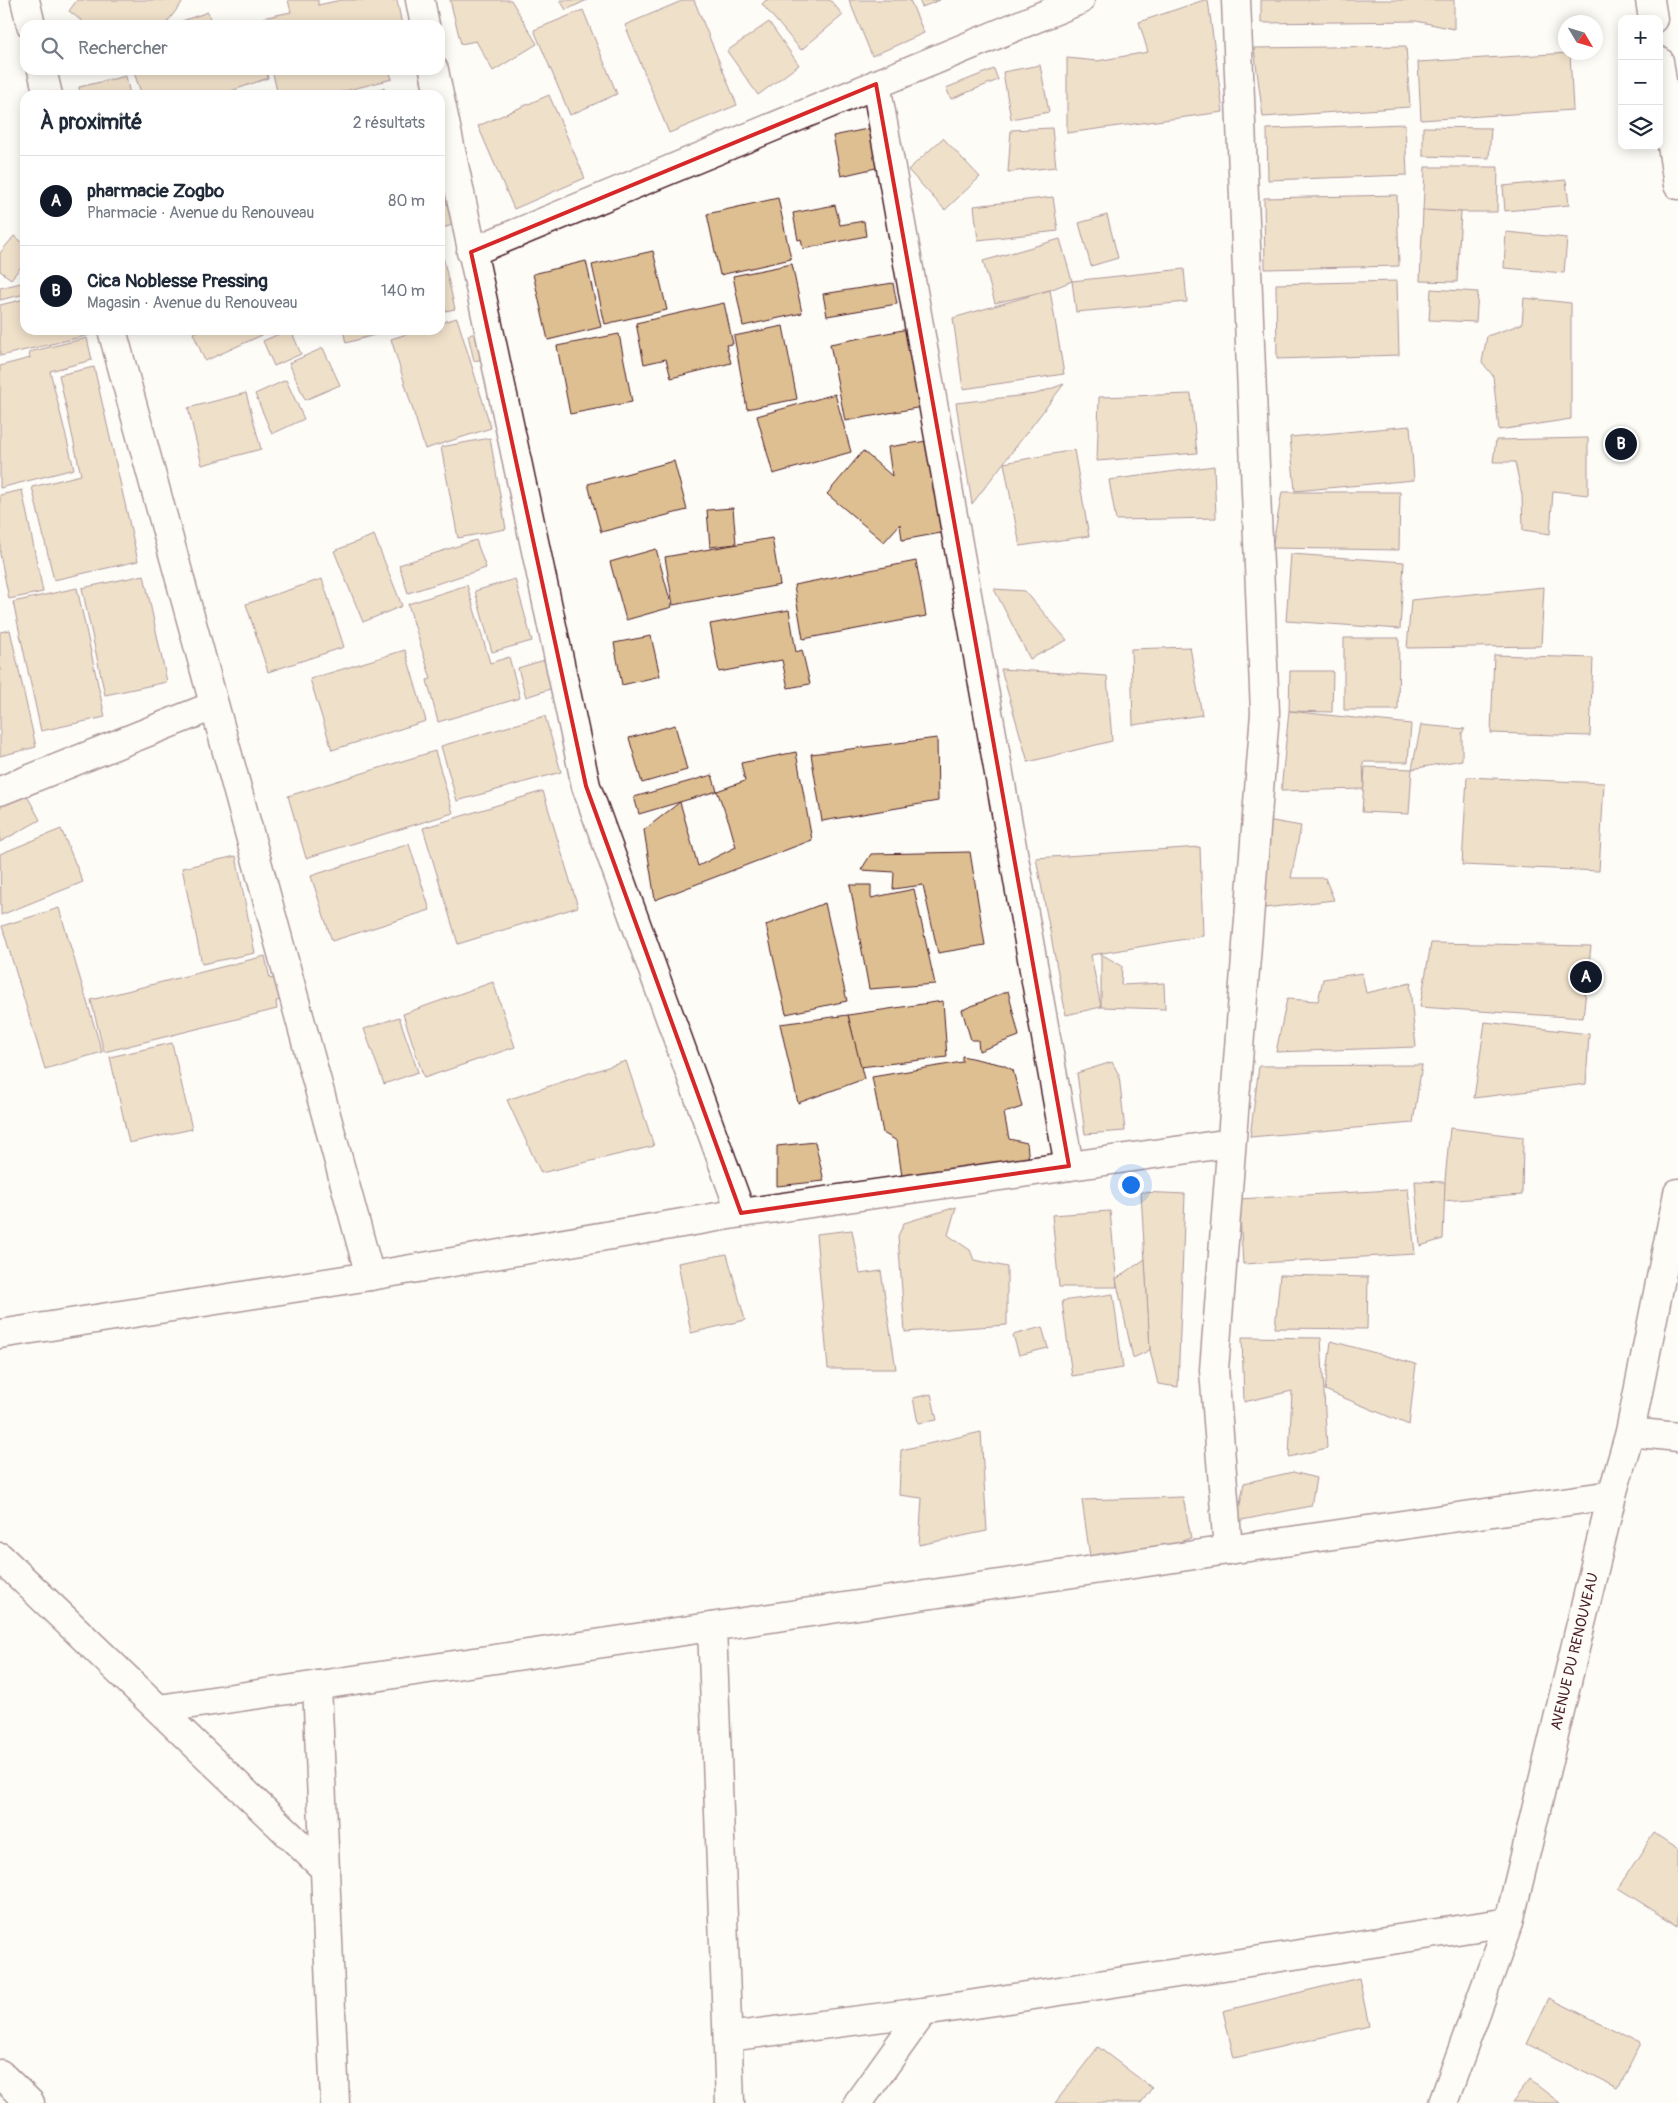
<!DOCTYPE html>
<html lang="fr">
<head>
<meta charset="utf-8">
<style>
	body { margin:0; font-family:Pangolin,sans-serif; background:#f2f2f3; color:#1f2937 }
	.controls { position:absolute; right:15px; top:15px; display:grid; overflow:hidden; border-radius:10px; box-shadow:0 2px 12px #0003 }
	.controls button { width:45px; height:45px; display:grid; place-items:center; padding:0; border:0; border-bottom:1px solid #e0e1e3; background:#fff; color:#1f2937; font:25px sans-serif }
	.compass { position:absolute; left:1558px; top:15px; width:45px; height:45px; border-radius:50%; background:#fff; box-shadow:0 2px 12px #0003; rotate:128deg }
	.you { position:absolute; left:1130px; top:1184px; width:18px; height:18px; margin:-12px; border:4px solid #fff; border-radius:50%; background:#1a73e8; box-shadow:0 0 0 8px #1a73e833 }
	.badge { display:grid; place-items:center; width:32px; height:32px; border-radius:50%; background:#111827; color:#fff; font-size:16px; font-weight:700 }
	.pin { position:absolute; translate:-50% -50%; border:2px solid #fff; box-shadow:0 1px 5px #0006 }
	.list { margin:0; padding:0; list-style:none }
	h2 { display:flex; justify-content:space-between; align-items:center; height:65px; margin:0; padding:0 20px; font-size:21px }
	h2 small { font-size:16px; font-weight:400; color:#747a83 }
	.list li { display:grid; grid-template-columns:32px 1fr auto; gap:15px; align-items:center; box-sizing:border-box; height:90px; padding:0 20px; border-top:1px solid #e0e1e3 }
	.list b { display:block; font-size:19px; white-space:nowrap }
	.list p { margin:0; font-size:16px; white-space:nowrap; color:#747a83 }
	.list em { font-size:16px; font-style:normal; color:#747a83 }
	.icon { flex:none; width:28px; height:28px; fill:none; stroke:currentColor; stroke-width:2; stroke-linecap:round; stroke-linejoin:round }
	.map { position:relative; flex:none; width:1678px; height:2103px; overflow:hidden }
	.search { position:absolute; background:#fff; box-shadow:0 2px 12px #0003; left:20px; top:20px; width:425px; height:55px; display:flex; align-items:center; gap:12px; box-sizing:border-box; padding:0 18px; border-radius:15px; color:#747a83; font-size:19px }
	.panel { position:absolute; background:#fff; box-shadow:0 2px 12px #0003; left:20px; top:90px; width:425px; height:245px; border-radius:15px }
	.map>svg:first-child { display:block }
	.building { fill:#debf91; stroke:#4a1f2b }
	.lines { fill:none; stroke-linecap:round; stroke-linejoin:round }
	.minor-casing { stroke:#4a1f2b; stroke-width:31 }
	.major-casing { stroke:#4a1f2b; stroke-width:31 }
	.minor { stroke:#fdfcf7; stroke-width:28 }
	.major { stroke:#fdfcf7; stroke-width:28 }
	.marked { fill:none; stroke:#d62828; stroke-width:4; stroke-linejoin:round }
	.labels { text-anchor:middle; stroke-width:4; stroke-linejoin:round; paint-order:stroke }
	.street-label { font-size:15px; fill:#4a1f2b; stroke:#fdfcf7 }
</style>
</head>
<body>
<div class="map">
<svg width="1678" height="2103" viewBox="0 0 1678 2103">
	<rect width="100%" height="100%" fill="#fdfcf7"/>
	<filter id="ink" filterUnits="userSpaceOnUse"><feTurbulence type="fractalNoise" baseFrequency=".02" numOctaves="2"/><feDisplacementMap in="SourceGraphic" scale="10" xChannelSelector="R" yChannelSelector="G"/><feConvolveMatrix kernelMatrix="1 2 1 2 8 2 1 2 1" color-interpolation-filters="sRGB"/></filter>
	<g filter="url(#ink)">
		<g class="building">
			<polygon points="77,0 184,0 165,25 87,25 69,11"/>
			<polygon points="288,0 318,0 318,5 341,0 397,0 402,25 264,25 262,18 291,12"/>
			<polygon points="450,0 511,0 537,44 493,71 476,41 461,44"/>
			<polygon points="560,0 587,0 566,10"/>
			<polygon points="684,0 694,0 737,105 669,133 625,25"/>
			<polygon points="766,0 830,0 843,15 801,50 762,4"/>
			<polygon points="849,0 910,0 924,33 872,56"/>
			<polygon points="919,0 940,0 922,7"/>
			<polygon points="1204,0 1208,0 1223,112 1067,133 1067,58 1097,61 1148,52 1139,22"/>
			<polygon points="1261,0 1454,0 1454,29 1416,21 1261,23"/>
			<polygon points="583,10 617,94 570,115 534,30"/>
			<polygon points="208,12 212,25 180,25 179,22"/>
			<polygon points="769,22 799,65 758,95 727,51"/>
			<polygon points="1406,46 1410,107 1263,117 1254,48"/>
			<polygon points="1570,53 1573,110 1421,120 1418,62"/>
			<polygon points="1040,65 1049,112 1011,119 1003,72"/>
			<polygon points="994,69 998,80 951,99 946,88"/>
			<polygon points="133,70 266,70 268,78 220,95 142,95"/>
			<polygon points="272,70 389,70 392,79 329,95 278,95"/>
			<polygon points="126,76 130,95 80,95 79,87"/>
			<polygon points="384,88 386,95 357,95"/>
			<polygon points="549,95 585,178 514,209 478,126"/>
			<polygon points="1405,124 1407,175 1268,180 1267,129"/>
			<polygon points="1423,127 1491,128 1489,158 1423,156"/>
			<polygon points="872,128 880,167 841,176 833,136"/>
			<polygon points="1052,128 1056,167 1008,172 1011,130"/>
			<polygon points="943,138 980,177 945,210 908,170"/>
			<polygon points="1425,167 1498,167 1497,212 1423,212"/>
			<polygon points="1566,180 1569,205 1505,211 1503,186"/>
			<polygon points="442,183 455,224 440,229 440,184"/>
			<polygon points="1397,195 1399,266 1265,269 1264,198"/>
			<polygon points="1053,197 1058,231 978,240 974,206"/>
			<polygon points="778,198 791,259 720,275 707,214"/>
			<polygon points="835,205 840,225 864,221 866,236 803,249 801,239 798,240 793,213"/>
			<polygon points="1423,210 1461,212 1457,282 1420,281"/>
			<polygon points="1107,215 1118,258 1091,266 1079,223"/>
			<polygon points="1506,232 1567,238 1564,273 1504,268"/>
			<polygon points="14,236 25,244 25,262 11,279 0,271 0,253"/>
			<polygon points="1060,239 1072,281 1050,290 995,303 983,261"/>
			<polygon points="440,244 455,309 440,312"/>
			<polygon points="653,251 667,310 605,324 592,265"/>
			<polygon points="586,261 601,327 548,340 533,274"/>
			<polygon points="792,264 802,313 743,326 733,276"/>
			<polygon points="1184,269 1187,302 1076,312 1072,281"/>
			<polygon points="1397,281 1399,355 1277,359 1276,284"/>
			<polygon points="25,282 25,294 0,300 0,288"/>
			<polygon points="893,283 897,304 827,316 823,294"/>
			<polygon points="1431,289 1478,292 1476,322 1429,320"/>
			<polygon points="1050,290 1064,374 963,389 953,318"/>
			<polygon points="1524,298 1571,303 1571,419 1499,430 1493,376 1482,362 1487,336 1522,324"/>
			<polygon points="25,299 25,330 89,330 90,335 0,356 0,305"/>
			<polygon points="724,303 733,344 726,345 731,363 671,378 666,359 644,364 636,323"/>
			<polygon points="457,318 491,428 425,449 391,339 420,330 440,330 440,323"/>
			<polygon points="783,326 797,399 747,409 734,336"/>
			<polygon points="908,329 922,407 845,421 830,344"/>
			<polygon points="200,330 273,330 205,361 193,333"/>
			<polygon points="288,330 291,330 301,354 274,366 263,341"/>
			<polygon points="343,330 392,330 346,343"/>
			<polygon points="486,331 492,357 474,361 468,335"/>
			<polygon points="619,334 632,402 570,414 557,346"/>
			<polygon points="87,338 92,360 50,371 74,469 0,488 0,366 30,358 29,352"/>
			<polygon points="323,348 340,385 305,400 289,363"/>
			<polygon points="94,367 138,561 54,580 32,487 81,475 59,375"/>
			<polygon points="286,380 304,419 272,434 255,394"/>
			<polygon points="1064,384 972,504 956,403 1036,394"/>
			<polygon points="246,393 261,449 202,465 188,408"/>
			<polygon points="835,394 851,452 773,474 757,416"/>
			<polygon points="1191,394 1197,453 1097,461 1099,397"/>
			<polygon points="1410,426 1414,480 1295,491 1290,437"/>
			<polygon points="490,438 506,529 458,538 441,447"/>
			<polygon points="1588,438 1588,495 1553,491 1550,534 1523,530 1522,495 1515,462 1493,462 1496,440"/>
			<polygon points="927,441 941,533 902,540 900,524 884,542 827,494 863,451 892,476 888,447"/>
			<polygon points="1074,450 1089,536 1020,546 1004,463"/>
			<polygon points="674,461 687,510 601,532 588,484"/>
			<polygon points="1214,466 1216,518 1116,520 1109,480"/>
			<polygon points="22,490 43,592 9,599 0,554 0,495"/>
			<polygon points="1282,492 1400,492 1399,550 1272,548"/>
			<polygon points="733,508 736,544 710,547 707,510"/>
			<polygon points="374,535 402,606 363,622 334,551"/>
			<polygon points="772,538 780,585 673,605 665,557"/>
			<polygon points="476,540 486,568 408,593 399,565"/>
			<polygon points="656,549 672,607 626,620 610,562"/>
			<polygon points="1291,554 1404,562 1400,629 1286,621"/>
			<polygon points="916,561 926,616 803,639 794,585"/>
			<polygon points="144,575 167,682 105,695 82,588"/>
			<polygon points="322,579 344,647 268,672 246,604"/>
			<polygon points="515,579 532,641 492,652 475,591"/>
			<polygon points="467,585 490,663 509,657 520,698 438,722 427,680 431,679 408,604"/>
			<polygon points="1544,587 1541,646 1407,648 1411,600"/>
			<polygon points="77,588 105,717 41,731 13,602"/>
			<polygon points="994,589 1025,591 1067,640 1030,659"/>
			<polygon points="789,610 796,652 802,650 810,684 788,688 782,660 719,672 710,624"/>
			<polygon points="10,630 36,747 0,756 0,632"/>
			<polygon points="651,636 660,676 622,685 614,643"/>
			<polygon points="1344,638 1399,638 1398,710 1344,710"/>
			<polygon points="1190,647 1202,715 1133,725 1131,649"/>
			<polygon points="405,650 426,721 332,750 310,679"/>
			<polygon points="1494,655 1593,658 1590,736 1491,733"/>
			<polygon points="548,659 556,687 526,697 518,668"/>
			<polygon points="1001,669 1107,676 1112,741 1028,762"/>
			<polygon points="1290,671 1333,671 1332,712 1289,711"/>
			<polygon points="1289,711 1411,724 1408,762 1363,762 1364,789 1281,791"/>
			<polygon points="545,716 561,772 457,801 441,746"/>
			<polygon points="675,725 687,770 642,783 629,738"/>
			<polygon points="1421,725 1465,729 1462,733 1462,760 1412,769"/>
			<polygon points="937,738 938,801 822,821 811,754"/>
			<polygon points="435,751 453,813 306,858 288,796"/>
			<polygon points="796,752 812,840 655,900 644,830 680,802 698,866 736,847 729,822 717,791 745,781 741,763"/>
			<polygon points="1365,767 1412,769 1409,814 1362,812"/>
			<polygon points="712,775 717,791 639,814 634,797"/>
			<polygon points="1467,777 1604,783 1599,871 1462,865"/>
			<polygon points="23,788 40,820 0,842 0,801"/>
			<polygon points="543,791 578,907 458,944 423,828"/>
			<polygon points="1261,819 1301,826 1291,878 1325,878 1334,900 1265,908 1259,888"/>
			<polygon points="61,829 83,882 1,915 0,854"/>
			<polygon points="409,844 430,910 332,941 311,876"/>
			<polygon points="1200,847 1203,936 1091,955 1101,1007 1066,1015 1036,858"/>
			<polygon points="970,852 985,945 938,953 923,885 893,889 894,872 861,870 871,854"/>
			<polygon points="236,856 255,953 202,964 182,868"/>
			<polygon points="850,885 871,885 871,898 914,889 935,984 869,989"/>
			<polygon points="825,903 847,1001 786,1014 766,925"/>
			<polygon points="59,908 102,1052 45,1069 2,926"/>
			<polygon points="1431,943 1591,946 1583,1018 1420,1007"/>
			<polygon points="1101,954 1122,966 1121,985 1164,983 1165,1009 1101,1007"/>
			<polygon points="265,956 270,979 280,976 286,999 276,1001 277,1009 104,1052 91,1000"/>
			<polygon points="1362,973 1366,993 1411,983 1410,988 1416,1047 1276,1052 1287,999 1318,1001 1323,979"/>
			<polygon points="493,982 515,1047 424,1078 403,1014"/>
			<polygon points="1008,991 1019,1036 979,1051 978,1040 971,1040 962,1010"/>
			<polygon points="943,1001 947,1057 860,1067 848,1015"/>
			<polygon points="848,1015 864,1079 798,1103 780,1024"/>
			<polygon points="399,1017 418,1072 384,1084 364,1029"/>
			<polygon points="1485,1022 1589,1034 1586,1084 1474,1098"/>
			<polygon points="172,1043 192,1129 129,1143 110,1057"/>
			<polygon points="962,1056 1003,1065 1013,1070 1022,1107 1004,1113 1009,1139 1027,1143 1030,1171 902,1177 897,1141 883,1133 872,1077 962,1062"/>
			<polygon points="626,1061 654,1146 541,1173 507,1100"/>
			<polygon points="1112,1062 1119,1075 1125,1131 1085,1134 1077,1073"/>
			<polygon points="1422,1065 1413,1123 1250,1137 1259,1066"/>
			<polygon points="1450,1128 1523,1137 1522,1195 1443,1201"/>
			<polygon points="815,1142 824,1181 777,1186 777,1146"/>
			<polygon points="1415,1181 1445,1182 1443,1239 1420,1246"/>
			<polygon points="1408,1189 1415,1254 1243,1264 1239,1199"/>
			<polygon points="1141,1192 1185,1194 1178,1387 1158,1384 1150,1350"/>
			<polygon points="956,1207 948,1235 970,1250 974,1260 1007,1267 1007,1325 905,1332 898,1236 904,1223"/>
			<polygon points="1110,1211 1117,1287 1059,1287 1052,1215"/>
			<polygon points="852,1230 860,1274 881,1271 896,1369 828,1369 816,1234"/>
			<polygon points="727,1254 745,1320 691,1333 678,1263"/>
			<polygon points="1145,1259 1150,1350 1133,1358 1116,1279"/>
			<polygon points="1280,1275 1368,1277 1367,1329 1275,1328"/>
			<polygon points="1113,1294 1123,1368 1072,1376 1062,1301"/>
			<polygon points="1042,1327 1048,1348 1019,1355 1013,1335"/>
			<polygon points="1242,1337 1321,1338 1327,1448 1289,1457 1292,1391 1244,1402"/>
			<polygon points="1331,1341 1416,1364 1409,1425 1325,1390"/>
			<polygon points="931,1394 937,1420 918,1423 913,1398"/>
			<polygon points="981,1432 987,1531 919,1545 922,1498 899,1495 901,1450"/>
			<polygon points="1293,1472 1316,1478 1311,1506 1237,1521 1244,1483"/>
			<polygon points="1183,1497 1191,1538 1092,1571 1082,1500"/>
			<polygon points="1654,1833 1678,1849 1678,1926 1618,1888"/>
			<polygon points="1359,1978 1369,2026 1234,2058 1223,2011"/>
			<polygon points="1549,1998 1641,2043 1618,2089 1527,2044"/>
			<polygon points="1098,2047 1152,2088 1141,2103 1055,2103"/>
			<polygon points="1530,2080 1560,2103 1512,2103"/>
		</g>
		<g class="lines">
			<defs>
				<g id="minor">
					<polyline points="25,0 31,25"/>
					<polyline points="420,0 425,25"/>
					<polyline points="42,70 48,95"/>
					<polyline points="434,70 439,95"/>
					<polyline points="876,84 1069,1166"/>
					<polyline points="440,99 586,786 741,1213"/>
					<polyline points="471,252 1080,0"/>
					<polyline points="112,330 370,1276"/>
					<polyline points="0,791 213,706"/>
					<polyline points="0,1334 370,1276 741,1213 1231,1143"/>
					<polyline points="1630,1432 1678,1437"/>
					<polyline points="1228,1550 1214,1370 1265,713 1236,0"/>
					<polyline points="0,1557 325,1869"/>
					<polyline points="712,1627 730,2103"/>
					<polyline points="317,1685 335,2103"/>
					<polyline points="159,1709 1228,1550 1612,1495"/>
					<polyline points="728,2037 923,2012 1509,1922"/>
					<polyline points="0,2074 30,2103"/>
					<polyline points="858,2103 923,2012"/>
				</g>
				<g id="major">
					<polyline points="1650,0 1653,19"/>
					<polyline points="1659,61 1678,185"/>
					<path id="s1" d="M1443,2103l66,-181 103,-427 18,-63 48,-239"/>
				</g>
			</defs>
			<use href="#minor" class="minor-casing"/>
			<use href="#major" class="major-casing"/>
			<use href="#minor" class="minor"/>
			<use href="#major" class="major"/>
		</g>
	</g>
	<path d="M0 0H1678V2103H0ZM876,84l193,1082 -328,47 -155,-427 -115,-534z" fill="#fdfcf7" fill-opacity=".55" fill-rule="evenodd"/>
	<path class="marked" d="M876,84l193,1082 -328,47 -155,-427 -115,-534z"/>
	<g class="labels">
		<g class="street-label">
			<text dy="5" stroke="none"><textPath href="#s1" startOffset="471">AVENUE DU RENOUVEAU</textPath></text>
		</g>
	</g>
</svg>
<div class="controls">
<button>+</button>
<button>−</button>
<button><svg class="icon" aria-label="layers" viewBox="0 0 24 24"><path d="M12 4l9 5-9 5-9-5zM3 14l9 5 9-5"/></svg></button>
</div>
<svg class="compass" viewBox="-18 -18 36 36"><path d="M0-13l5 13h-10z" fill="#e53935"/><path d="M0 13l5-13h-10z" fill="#747a83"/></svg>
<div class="you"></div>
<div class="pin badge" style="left:1586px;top:977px">A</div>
<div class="pin badge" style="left:1621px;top:444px">B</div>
<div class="search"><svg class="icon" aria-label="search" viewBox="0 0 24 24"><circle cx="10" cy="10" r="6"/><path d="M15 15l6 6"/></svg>Rechercher</div>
<section class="panel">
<h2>À proximité<small>2 résultats</small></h2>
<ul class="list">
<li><span class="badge">A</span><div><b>pharmacie Zogbo</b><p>Pharmacie · Avenue du Renouveau</p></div><em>80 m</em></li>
<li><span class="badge">B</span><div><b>Cica Noblesse Pressing</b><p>Magasin · Avenue du Renouveau</p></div><em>140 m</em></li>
</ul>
</section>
</div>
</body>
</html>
